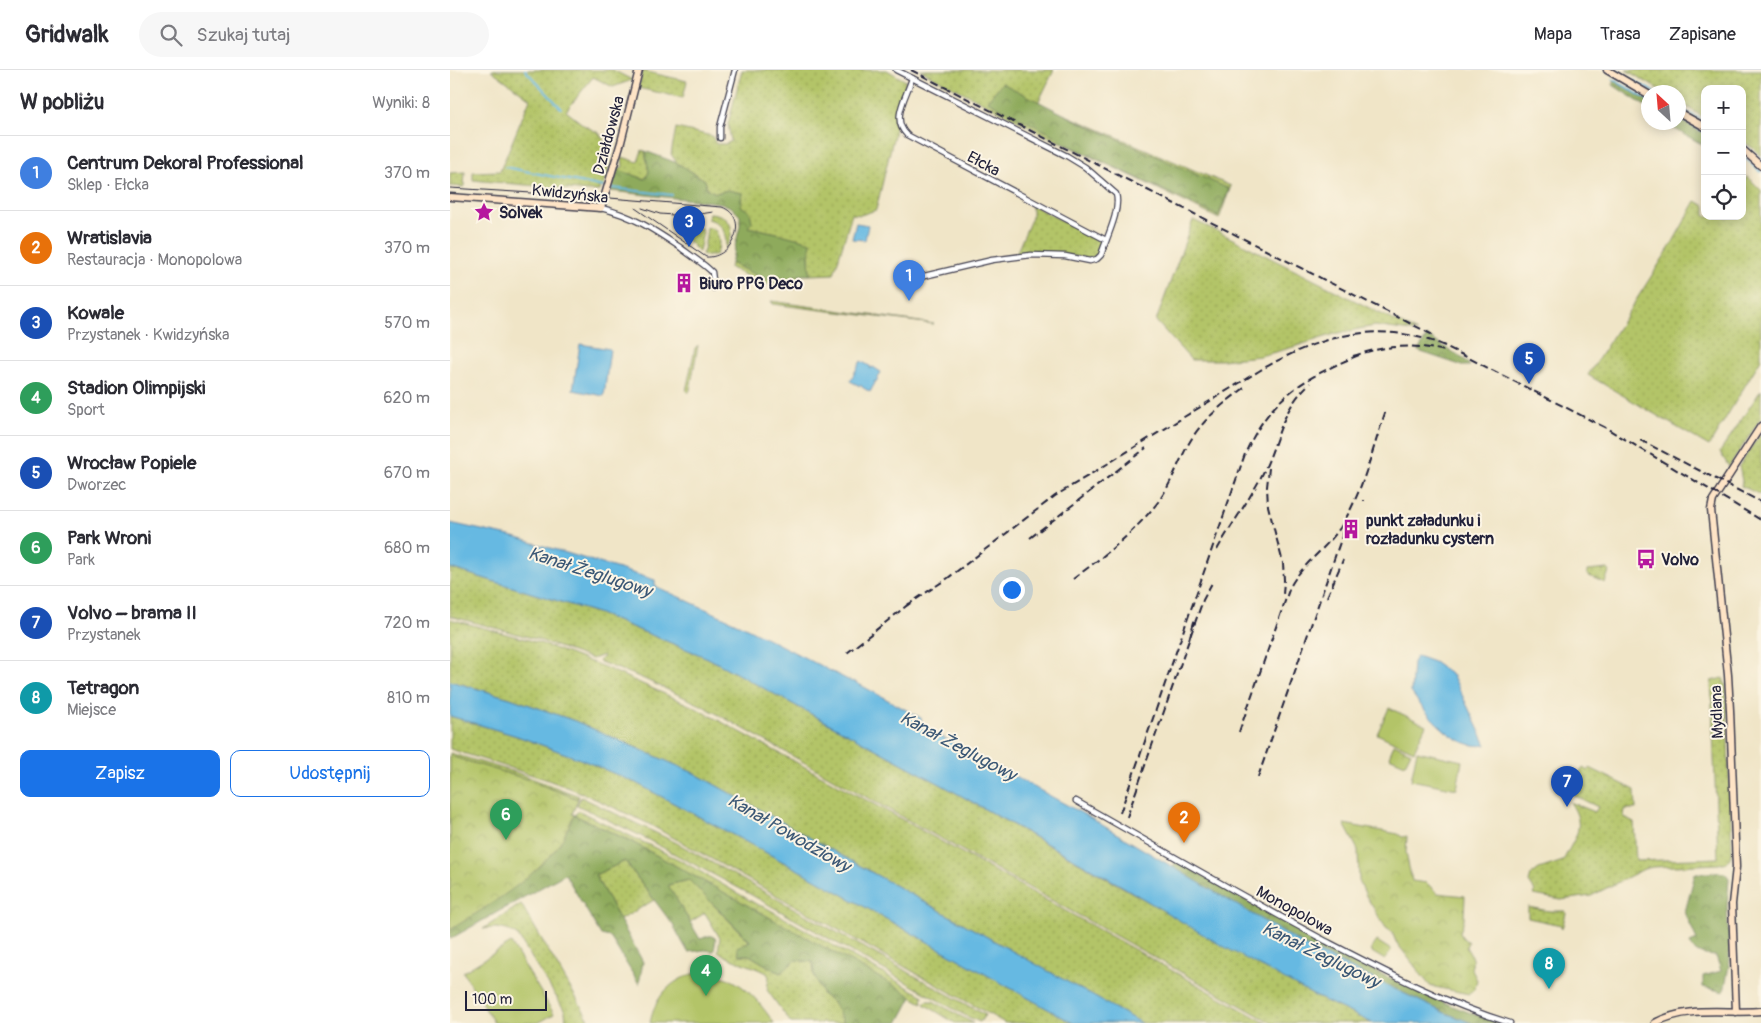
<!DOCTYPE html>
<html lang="pl">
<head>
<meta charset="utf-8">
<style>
	body { margin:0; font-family:Pangolin,sans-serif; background:#f7f7f7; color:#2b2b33 }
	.controls { position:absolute; right:15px; top:15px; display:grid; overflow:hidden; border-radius:10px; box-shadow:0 2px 12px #0003 }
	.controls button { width:45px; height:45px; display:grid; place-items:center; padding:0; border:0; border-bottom:1px solid #e1e1e2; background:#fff; color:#2b2b33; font:25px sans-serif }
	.compass { position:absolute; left:1191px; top:15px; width:45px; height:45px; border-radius:50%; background:#fff; box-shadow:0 2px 12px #0003; rotate:334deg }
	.scale { position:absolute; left:15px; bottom:12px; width:82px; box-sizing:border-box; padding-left:5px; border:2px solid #22223b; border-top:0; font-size:14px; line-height:18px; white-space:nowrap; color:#22223b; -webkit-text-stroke:4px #fcf5e5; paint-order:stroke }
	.you { position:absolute; left:561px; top:519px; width:18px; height:18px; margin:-12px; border:4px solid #fff; border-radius:50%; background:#1a73e8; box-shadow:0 0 0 8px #1a73e833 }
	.badge { display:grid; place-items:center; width:32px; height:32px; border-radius:50%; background:#1a73e8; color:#fff; font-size:16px; font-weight:700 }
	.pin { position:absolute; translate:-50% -41px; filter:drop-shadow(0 1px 2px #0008) }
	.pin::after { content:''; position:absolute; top:26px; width:18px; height:15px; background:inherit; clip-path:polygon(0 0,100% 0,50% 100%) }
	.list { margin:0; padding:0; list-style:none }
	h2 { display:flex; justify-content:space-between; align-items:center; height:65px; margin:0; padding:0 20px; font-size:21px }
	h2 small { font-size:16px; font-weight:400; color:#7c7c81 }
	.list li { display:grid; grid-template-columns:32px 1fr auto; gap:15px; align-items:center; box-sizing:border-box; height:75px; padding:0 20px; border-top:1px solid #e1e1e2 }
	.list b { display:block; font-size:19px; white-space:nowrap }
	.list p { margin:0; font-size:16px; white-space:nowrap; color:#7c7c81 }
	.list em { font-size:16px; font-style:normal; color:#7c7c81 }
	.actions { display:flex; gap:10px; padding:15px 20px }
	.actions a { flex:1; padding:11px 0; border:1px solid #1a73e8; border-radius:10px; text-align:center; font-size:18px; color:#1a73e8 }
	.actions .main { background:#1a73e8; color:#fff }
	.icon { flex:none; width:28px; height:28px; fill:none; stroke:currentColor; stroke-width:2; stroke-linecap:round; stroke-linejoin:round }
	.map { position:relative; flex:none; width:1311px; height:953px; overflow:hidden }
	header { display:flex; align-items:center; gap:30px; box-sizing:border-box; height:70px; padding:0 25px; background:#fff; border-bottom:1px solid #e1e1e2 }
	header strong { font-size:24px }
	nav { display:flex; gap:28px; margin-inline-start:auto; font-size:18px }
	.search { width:350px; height:45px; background:#f7f7f7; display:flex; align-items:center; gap:12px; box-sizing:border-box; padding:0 18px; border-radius:28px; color:#7c7c81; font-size:19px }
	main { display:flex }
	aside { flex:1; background:#fff }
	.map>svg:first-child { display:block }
	.grass { fill:url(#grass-dots); stroke:#6a7351 }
	.forest { fill:url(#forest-crowns); stroke:#58664c }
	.park { fill:url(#park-crowns); stroke:#6a7351 }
	.pitch { fill:#b3c467; stroke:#6a7351 }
	.water { fill:#66b9e2; stroke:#446e8e }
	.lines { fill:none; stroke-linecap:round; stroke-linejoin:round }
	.stream { stroke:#66b9e2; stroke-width:2 }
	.street-casing { stroke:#413f50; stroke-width:7 }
	.secondary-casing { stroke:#413f50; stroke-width:9 }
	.street { stroke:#fff; stroke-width:4.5 }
	.secondary { stroke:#fee4c6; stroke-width:6 }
	.tram { stroke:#22223b; stroke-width:1 }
	.rail { stroke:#22223b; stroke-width:2; stroke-dasharray:8 4; stroke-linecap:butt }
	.labels { text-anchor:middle; stroke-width:4; stroke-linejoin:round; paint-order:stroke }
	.street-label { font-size:16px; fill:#22223b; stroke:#fcf5e5 }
	.poi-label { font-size:16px; font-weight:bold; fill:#22223b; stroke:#fcf5e5; text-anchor:start }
	.water-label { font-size:18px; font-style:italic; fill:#3a5775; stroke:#fcf5e5 }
</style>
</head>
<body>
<header>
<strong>Gridwalk</strong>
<div class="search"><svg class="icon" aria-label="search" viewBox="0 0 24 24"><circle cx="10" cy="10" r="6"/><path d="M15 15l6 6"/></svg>Szukaj tutaj</div>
<nav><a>Mapa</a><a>Trasa</a><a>Zapisane</a></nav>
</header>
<main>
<aside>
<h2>W pobliżu<small>Wyniki: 8</small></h2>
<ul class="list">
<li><span class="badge" style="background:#3f7fe0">1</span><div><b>Centrum Dekoral Professional</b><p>Sklep · Ełcka</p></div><em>370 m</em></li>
<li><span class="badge" style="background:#e8710a">2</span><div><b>Wratislavia</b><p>Restauracja · Monopolowa</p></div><em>370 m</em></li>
<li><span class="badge" style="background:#1a4fb4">3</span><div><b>Kowale</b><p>Przystanek · Kwidzyńska</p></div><em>570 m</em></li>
<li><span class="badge" style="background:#2e9e5b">4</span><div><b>Stadion Olimpijski</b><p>Sport</p></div><em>620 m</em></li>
<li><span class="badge" style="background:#1a4fb4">5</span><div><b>Wrocław Popiele</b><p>Dworzec</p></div><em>670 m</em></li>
<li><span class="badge" style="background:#2e9e5b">6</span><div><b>Park Wroni</b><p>Park</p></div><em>680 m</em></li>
<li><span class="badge" style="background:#1a4fb4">7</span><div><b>Volvo – brama II</b><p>Przystanek</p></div><em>720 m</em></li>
<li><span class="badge" style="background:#0f9aa8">8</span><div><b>Tetragon</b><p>Miejsce</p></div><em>810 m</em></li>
</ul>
<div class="actions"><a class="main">Zapisz</a><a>Udostępnij</a></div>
</aside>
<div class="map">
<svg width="1311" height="953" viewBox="0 0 1311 953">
	<defs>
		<pattern id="grass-dots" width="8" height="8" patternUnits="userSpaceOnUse" patternTransform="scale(1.25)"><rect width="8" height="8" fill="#b3c467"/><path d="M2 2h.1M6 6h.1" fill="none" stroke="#9aa85a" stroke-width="1.8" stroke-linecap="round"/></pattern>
		<pattern id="forest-crowns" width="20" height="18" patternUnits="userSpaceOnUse" patternTransform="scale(1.25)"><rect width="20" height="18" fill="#8eaa5c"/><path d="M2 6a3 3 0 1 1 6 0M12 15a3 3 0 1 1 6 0" fill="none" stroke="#748a4d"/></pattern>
		<pattern id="park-crowns" width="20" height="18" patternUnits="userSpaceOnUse" patternTransform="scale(1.25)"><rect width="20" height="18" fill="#b3c467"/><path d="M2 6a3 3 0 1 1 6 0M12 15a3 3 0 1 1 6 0" fill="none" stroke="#9aa85a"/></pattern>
	</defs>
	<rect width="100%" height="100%" fill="#fcf5e5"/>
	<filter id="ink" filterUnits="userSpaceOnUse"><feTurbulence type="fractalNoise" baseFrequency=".02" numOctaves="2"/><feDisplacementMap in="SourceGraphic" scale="10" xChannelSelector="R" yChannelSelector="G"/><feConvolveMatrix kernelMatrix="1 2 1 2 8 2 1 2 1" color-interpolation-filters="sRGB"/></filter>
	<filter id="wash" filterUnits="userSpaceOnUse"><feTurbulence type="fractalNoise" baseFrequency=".0096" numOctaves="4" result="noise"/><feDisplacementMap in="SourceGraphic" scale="20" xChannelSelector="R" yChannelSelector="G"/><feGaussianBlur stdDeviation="1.12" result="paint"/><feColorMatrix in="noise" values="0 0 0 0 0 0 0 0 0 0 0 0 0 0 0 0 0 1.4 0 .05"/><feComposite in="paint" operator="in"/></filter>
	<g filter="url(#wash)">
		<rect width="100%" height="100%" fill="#f0e5c7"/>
		<g class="grass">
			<polygon points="41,0 163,0 182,10 163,17 143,7 116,41 135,56 149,63 161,83 154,118 150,117 149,121 138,121 23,110 23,102 50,101 80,29"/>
			<polygon points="292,0 437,0 456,11 447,45 444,65 426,140 411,145 402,144 384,204 360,205 359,186 327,163 297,157 291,136 278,120 266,123 257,119 255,110 227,93 221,84 226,58 262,66 266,74 276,74 281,71 278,54"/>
			<polygon points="470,0 604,0 588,33 781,116 769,149 686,108 603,69"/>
			<polygon points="1176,0 1311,0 1311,86 1303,78 1292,71 1292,19 1255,19 1255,48 1229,32 1228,22 1213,22"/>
			<polygon points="193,1 237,11 233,28 188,18"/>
			<polygon points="192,80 195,81 199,102 195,109 168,100 169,98 173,97 172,87 188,92"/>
			<polygon points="15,102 14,117 0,116 0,103"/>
			<polygon points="1297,106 1311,120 1311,289 1259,376 1138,305 1220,177 1246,131 1255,136 1255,146 1273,146 1278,149 1279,146 1292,146 1292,117"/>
			<path d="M582,135l69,36c3,9 -3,15 -12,17l-52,-6 -21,2 16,-37z"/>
			<path d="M259,143c22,1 28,17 17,35 0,-14 -2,-25 -18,-29z"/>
			<polygon points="743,150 765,160 967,262 925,256 888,263 837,279 810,286 772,290 741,290 706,251"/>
			<polygon points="220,157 248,159 249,158 251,158 253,162 249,182 236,169"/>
			<path d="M257,157l8,3c5,7 5,17 1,25l-10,1 -4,-2 2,-4z"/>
			<polygon points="281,193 312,208 328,213 349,205 347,219 311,213 280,198"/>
			<polygon points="321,231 484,254 323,234"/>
			<polygon points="248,275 240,320 238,323 236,321 245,278"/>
			<polygon points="1311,320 1311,348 1279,397 1270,382"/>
			<polygon points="1311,363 1311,425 1291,416 1292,411 1289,396"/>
			<polygon points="0,498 147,543 258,588 492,715 863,925 922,953 822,953 251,635 192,608 150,592 149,590 154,587 153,585 142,589 86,569 0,546"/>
			<polygon points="1158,499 1159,501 1155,513 1137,505 1137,501"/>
			<polygon points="0,549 90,573 154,597 244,637 444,745 816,953 691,953 244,703 125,651 60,628 0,611"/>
			<path d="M1273,608l3,8 6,167c-2,7 -5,10 -13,11l-66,3 -9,2 -53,27 -30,4 -27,-5 1,-4 -6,-9 2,-7 8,-6 24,-8c12,-25 24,-34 7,-59l25,10 3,-5 -25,-12 4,-18 6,-9 5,3 2,-3 45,22 1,19h-11l-1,8 10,5 2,39 82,-3 -7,-177z"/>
			<polygon points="0,646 67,666 130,689 186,713 354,803 623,953 555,953 197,753 130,722 95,709 0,679"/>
			<polygon points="0,683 68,703 129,726 128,729 73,708 0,686"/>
			<polygon points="131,727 225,772 535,945 530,952 516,946 298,823 189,765 127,735"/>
			<polygon points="129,741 232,791 308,835 315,837 470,924 473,926 472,933 182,772 124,745"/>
			<polygon points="175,791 204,830 170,850 145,805"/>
			<path d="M239,810l61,62 -11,13h10l31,18 16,-13 17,2 1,13 9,20 10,7 11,21h-53l-24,-33 2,-13 -2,-4c-16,-9 -34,-10 -49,-22l2,-13 -15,-25 -15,9 -23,-37z"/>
			<path d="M71,834l70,119h-25l-1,-12 -47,-75c-11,-8 -22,-9 -35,-7z"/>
			<polygon points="1078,837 1099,841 1115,841 1116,843 1112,859 1111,858 1111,855 1078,848"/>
			<polygon points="477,931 483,931 523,953 505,953 474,934"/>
		</g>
		<g class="forest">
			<polygon points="1164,11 1198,31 1198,38 1163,15"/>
			<polygon points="552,13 627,51 779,119 768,146 610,71 605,66 537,31"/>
			<polygon points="1229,49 1255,64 1255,76 1223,58 1218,53 1228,52"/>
			<polygon points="195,81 227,93 255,110 257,119 266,123 278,120 292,123 291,136 300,142 302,152 298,157 327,163 361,172 359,186 360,205 349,205 328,213 312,208 281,193 290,156 290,146 281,137 271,133 161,121 168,100 195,109 199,102"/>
			<polygon points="977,266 1015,290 1020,296 1013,296 968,281"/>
			<path d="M0,686l73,22 55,21 -6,15 60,28 270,148 10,7 -14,26h-54l-11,-21 -10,-7 -9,-20 -1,-13 -17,-2 -16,13 -31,-18h-10l-2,-8 13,-6 -61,-61 -21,5 32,54c7,-2 10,-6 16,0l-2,12 -9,-1 -17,2 -15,-27 -48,-64 -30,14 48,87 -4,22 -29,-47 -9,-2 -36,-61 -115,65z"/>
			<path d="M727,791c104,59 208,124 322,162h-27l-27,-10 -136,-65 -137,-81z"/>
			<path d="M1268,802l7,1 4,5 -2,29 3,53 -6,32 -21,-5v-11l18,-5 -5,-15c-12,-1 -21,-1 -26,-13l7,-3 -12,-28 10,-38z"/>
		</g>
		<g class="park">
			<polygon points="944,674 961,682 955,694 939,687"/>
			<path d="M0,686l73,22 55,21 -6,15 2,1c-5,9 -8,19 -14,28 -28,38 -71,62 -110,87z"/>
			<path d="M894,754l54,10 4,3 5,-1 -1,17 6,28 15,2 10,10 28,3 -1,23 -4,14 3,5 5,4 -2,5c4,7 9,13 5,21l6,12 -3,10 -5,4 -39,-8 -34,-44 -4,-10 -6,-4 -20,-32 -7,-16 -1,-30z"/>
		</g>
		<g class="pitch">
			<polygon points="939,638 976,655 964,681 927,664"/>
			<polygon points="967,681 1012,691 1007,719 961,710"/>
			<polygon points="927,871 941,880 935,890 920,881"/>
			<polygon points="61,873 104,944 88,953 44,953 13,902"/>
			<path d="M246,903c39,-1 57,20 78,50h-124c5,-26 20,-43 46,-50z"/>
		</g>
		<g class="water">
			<polygon points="406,153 418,155 415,170 402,169"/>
			<polygon points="130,274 160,279 154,326 123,320"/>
			<polygon points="411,291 421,297 420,299 423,297 431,302 426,312 424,311 425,313 420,322 412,317 411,315 410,316 400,311"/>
			<polygon points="0,453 64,467 205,510 205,516 293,556 402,612 403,611 471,648 472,656 637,746 859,878 995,943 1022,953 922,953 863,925 769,874 672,816 492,715 258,588 147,543 0,498"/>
			<path d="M967,586l17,6 19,14 33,69c-29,6 -59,-30 -75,-53l2,-30z"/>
			<polygon points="0,611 60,628 125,651 244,703 691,953 623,953 354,803 186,713 130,689 67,666 0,646"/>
		</g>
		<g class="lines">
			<g class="stream">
				<polyline points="75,0 111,38"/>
				<polyline points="1165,0 1204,22"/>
				<polyline points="1163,9 1198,30"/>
				<polyline points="1230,38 1255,52"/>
				<polyline points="1228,47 1255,62"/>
				<polyline points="1292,74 1311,90"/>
				<polyline points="1292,85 1311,102"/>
				<polyline points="55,97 154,117"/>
				<polyline points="162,118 222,125"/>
			</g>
		</g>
	</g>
	<g filter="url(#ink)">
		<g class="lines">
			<defs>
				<g id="street">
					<path d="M446,0l171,86 18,11 31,27c5,16 -10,45 -15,61l-4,4 -7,2 -25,-5 -34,-1 -39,5 -72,17h-18"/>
					<path d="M462,8c-5,18 -22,41 -5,57l199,105"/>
					<polyline points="270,68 270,57 285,0"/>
					<path d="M151,138c33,8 53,22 80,40 10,8 22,15 31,24l2,16"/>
					<path d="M626,731c81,46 162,93 244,137 62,32 124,65 190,85"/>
				</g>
				<g id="secondary">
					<polyline points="1157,0 1198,24"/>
					<polyline points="1228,42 1255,57"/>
					<polyline points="1292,79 1311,96"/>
					<polyline points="0,127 151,138 171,72 189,0"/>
					<polyline points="1286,942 1282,834 1286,797 1280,640 1278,605 1261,440 1263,430 1311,356"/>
					<path d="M1205,953c32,-18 71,-9 106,-12"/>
				</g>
			</defs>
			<use href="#street" class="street-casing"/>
			<use href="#secondary" class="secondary-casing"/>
			<use href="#street" class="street"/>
			<use href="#secondary" class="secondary"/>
			<g class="tram">
				<path d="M0,118l147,9 125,10c29,11 10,52 -16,50l-71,-49"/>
				<polyline points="192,138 210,144 237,146 263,142"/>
			</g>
			<g class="rail">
				<polyline points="461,0 983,265"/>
				<path d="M903,286c30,-10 60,-13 91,-5"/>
				<polyline points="1190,370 1311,432"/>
				<polyline points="819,398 817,417 818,436 833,493 834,510 833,525"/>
				<polyline points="914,431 914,430"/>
				<polyline points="580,468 696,378"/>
				<path d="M767,480c14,-25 31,-48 44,-73 18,-35 18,-65 49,-94"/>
				<path d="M623,509c31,-23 61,-46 85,-77 15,-20 22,-46 36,-67 14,-20 34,-35 53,-49"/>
				<polyline points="877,527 893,490"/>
				<path d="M456,536l42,-28 107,-82 204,-125c59,-35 120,-53 186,-25l161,82 155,92"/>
				<polyline points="739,570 745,548"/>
				<polyline points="397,583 460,533"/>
				<path d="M789,662l51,-145c13,-24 35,-37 50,-59 22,-34 32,-77 45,-115"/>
				<polyline points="808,707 896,455"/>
				<path d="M670,743l125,-359c25,-57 59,-76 114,-99"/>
				<polyline points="677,747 753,530 763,511"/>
			</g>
		</g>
	</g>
	<defs>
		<symbol id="sight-bare" viewBox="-9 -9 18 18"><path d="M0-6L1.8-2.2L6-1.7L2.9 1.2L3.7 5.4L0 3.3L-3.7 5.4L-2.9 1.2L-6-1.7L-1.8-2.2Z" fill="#b5179e" stroke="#fcf5e5" stroke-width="2.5" paint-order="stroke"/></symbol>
		<symbol id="building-bare" viewBox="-9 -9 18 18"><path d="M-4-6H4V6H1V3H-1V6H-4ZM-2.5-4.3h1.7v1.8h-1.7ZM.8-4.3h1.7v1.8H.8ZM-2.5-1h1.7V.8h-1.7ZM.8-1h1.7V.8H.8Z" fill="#b5179e" stroke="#fcf5e5" stroke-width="2.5" paint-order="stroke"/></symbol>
		<symbol id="bus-bare" viewBox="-9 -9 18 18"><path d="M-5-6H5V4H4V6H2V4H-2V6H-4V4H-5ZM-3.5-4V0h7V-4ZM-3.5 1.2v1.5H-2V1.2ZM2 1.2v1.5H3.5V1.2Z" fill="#b5179e" stroke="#fcf5e5" stroke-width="2.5" paint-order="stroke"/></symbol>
	</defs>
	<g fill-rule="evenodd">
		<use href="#sight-bare" x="20" y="128" width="28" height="28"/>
		<use href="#building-bare" x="220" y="199" width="28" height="28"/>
		<use href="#building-bare" x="887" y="445" width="28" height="28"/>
		<use href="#bus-bare" x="1182" y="475" width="28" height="28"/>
	</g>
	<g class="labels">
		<g class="street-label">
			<text transform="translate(158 65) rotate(-75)" y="6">Działdowska</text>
			<text transform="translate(534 93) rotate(28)" y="6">Ełcka</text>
			<text transform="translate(120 123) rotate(6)" y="6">Kwidzyńska</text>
			<text transform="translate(1266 642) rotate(-92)" y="6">Mydlana</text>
			<text transform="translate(845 840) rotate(29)" y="6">Monopolowa</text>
		</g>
		<g class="poi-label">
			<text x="49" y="148">Solvek</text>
			<text x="249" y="219">Biuro PPG Deco</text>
			<text x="916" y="456">punkt załadunku i<tspan x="916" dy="18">rozładunku cystern</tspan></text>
			<text x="1211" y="495">Volvo</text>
		</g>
		<g class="water-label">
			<text transform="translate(140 502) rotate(18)" y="6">Kanał Żeglugowy</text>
			<text transform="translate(508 676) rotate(28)" y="6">Kanał Żeglugowy</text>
			<text transform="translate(339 763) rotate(30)" y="6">Kanał Powodziowy</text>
			<text transform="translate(871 885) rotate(26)" y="6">Kanał Żeglugowy</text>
		</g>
	</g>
</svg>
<div class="controls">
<button>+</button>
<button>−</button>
<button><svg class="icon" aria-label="locate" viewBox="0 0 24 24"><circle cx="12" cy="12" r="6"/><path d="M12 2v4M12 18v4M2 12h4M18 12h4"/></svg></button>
</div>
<svg class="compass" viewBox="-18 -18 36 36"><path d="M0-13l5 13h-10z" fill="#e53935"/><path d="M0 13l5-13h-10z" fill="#7c7c81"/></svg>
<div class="scale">100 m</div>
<div class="you"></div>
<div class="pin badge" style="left:459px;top:231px;background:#3f7fe0">1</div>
<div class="pin badge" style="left:734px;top:773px;background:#e8710a">2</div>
<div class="pin badge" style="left:239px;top:177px;background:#1a4fb4">3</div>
<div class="pin badge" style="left:256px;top:926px;background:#2e9e5b">4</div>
<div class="pin badge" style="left:1079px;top:314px;background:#1a4fb4">5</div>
<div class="pin badge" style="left:56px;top:770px;background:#2e9e5b">6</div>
<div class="pin badge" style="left:1117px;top:737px;background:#1a4fb4">7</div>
<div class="pin badge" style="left:1099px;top:919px;background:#0f9aa8">8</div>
</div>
</main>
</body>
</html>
